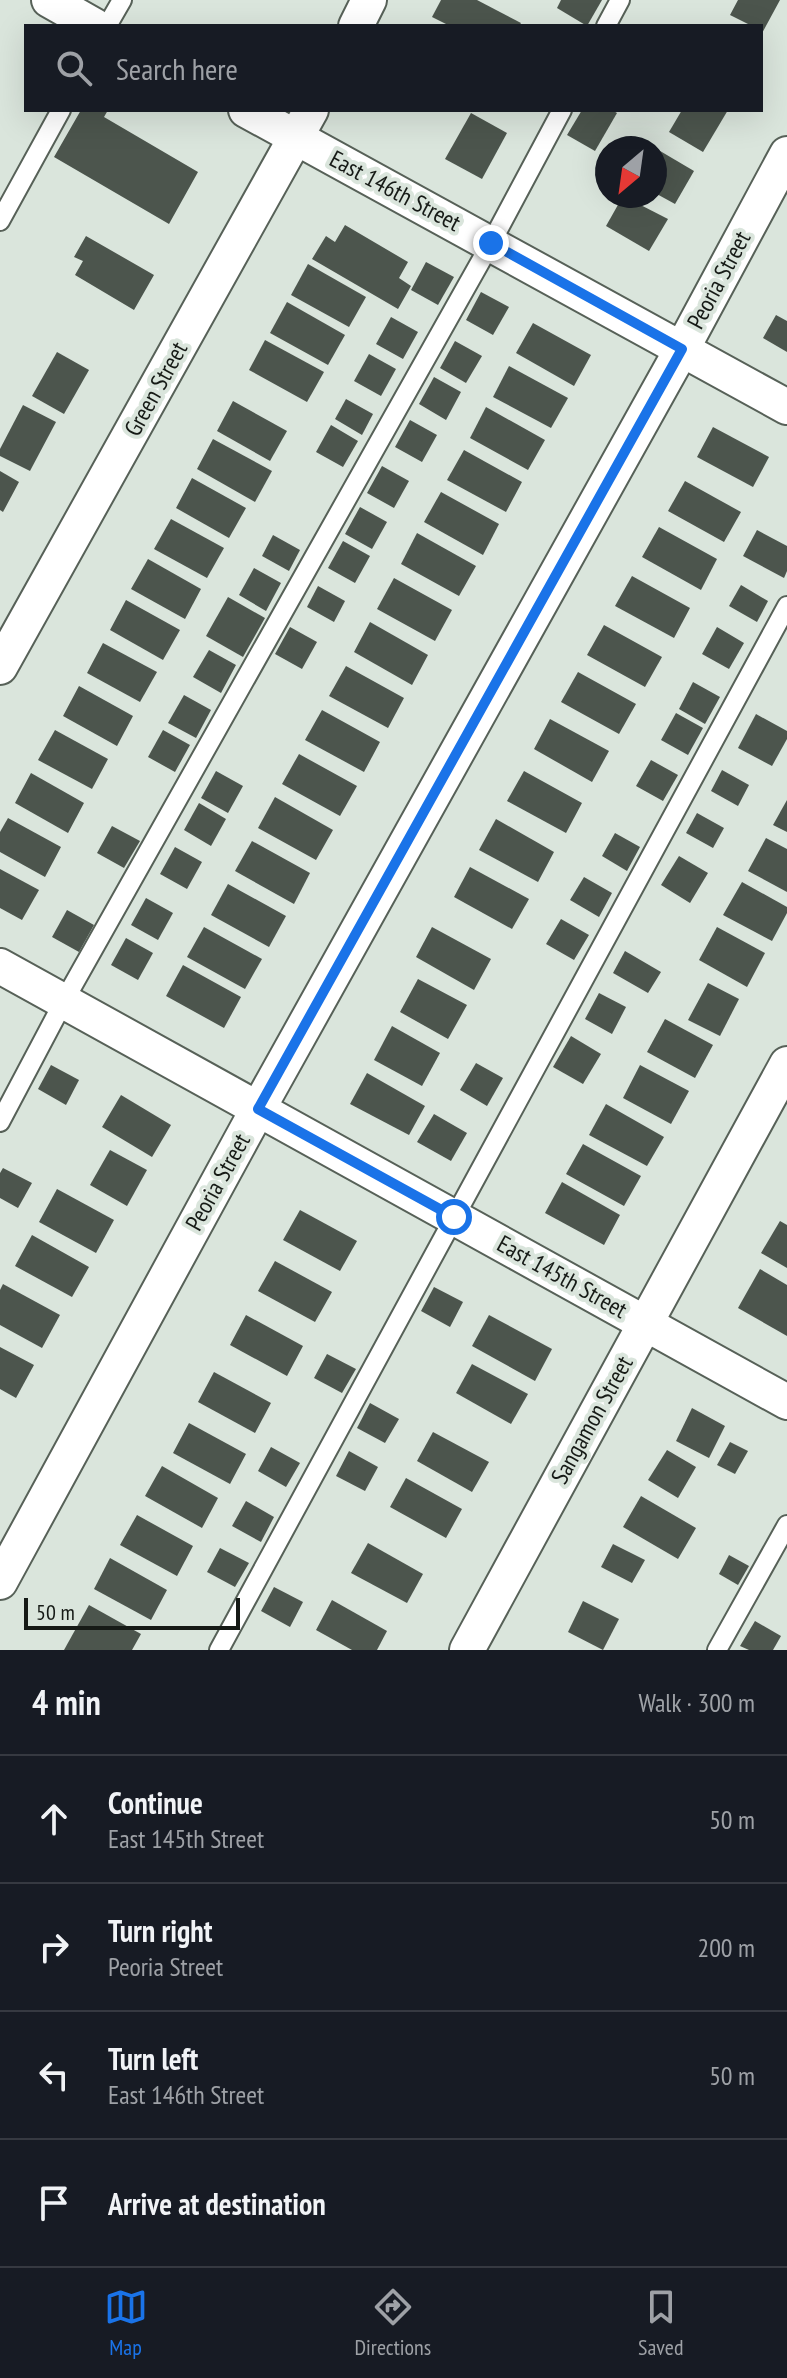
<!DOCTYPE html>
<html lang="en">
<head>
<meta charset="utf-8">
<style>
	body { margin:0; font-family:"PT Sans Narrow",sans-serif; background:#20242c; color:#f1f3f6 }
	.compass { position:absolute; left:595px; top:136px; width:72px; height:72px; border-radius:50%; background:#171b24; box-shadow:0 8px 32px #0002; rotate:209deg }
	.scale { position:absolute; left:24px; bottom:20px; width:216px; box-sizing:border-box; padding-left:8px; border:4px solid #161a16; border-top:0; font-size:22px; line-height:28px; white-space:nowrap; color:#161a16; -webkit-text-stroke:6px #dae5dc; paint-order:stroke }
	.stop { position:absolute; width:24px; height:24px; margin:-18px; border:6px solid #1a73e8; border-radius:50%; background:#fff }
	.stop.end { background:#1a73e8; border-color:#fff; box-shadow:0 2px 8px #0008 }
	.list { margin:0; padding:0; list-style:none }
	h2 { display:flex; justify-content:space-between; align-items:center; height:104px; margin:0; padding:0 32px; font-size:34px }
	h2 small { font-size:26px; font-weight:400; color:#9ea1a6 }
	.list li { display:grid; grid-template-columns:52px 1fr auto; gap:24px; align-items:center; box-sizing:border-box; height:128px; padding:0 32px; border-top:2px solid #363941 }
	.list b { display:block; font-size:30px; white-space:nowrap }
	.list p { margin:0; font-size:26px; white-space:nowrap; color:#9ea1a6 }
	.list em { font-size:26px; font-style:normal; color:#9ea1a6 }
	.icon { flex:none; width:44px; height:44px; fill:none; stroke:currentColor; stroke-width:2; stroke-linecap:round; stroke-linejoin:round }
	.map { position:relative; flex:none; width:787px; height:1650px; overflow:hidden }
	.search { position:absolute; background:#171b24; box-shadow:0 8px 32px #0002; left:24px; right:24px; top:24px; height:88px; display:flex; align-items:center; gap:20px; box-sizing:border-box; padding:0 28px; border-radius:0px; color:#9ea1a6; font-size:30px }
	.sheet { height:616px; background:#171b24 }
	nav { display:flex; justify-content:space-around; align-items:center; box-sizing:border-box; height:112px; border-top:2px solid #363941; background:#171b24; font-size:22px; color:#9ea1a6 }
	nav a { display:grid; justify-items:center; gap:4px }
	nav .on { color:#1a73e8 }
	.map>svg:first-child { display:block }
	.building { fill:#4c554d }
	.lines { fill:none; stroke-linecap:round; stroke-linejoin:round }
	.lane-casing { stroke:#576158; stroke-width:22 }
	.street-casing { stroke:#576158; stroke-width:38 }
	.lane { stroke:#fff; stroke-width:18 }
	.street { stroke:#fff; stroke-width:34 }
	.route { stroke:#1a73e8; stroke-width:10 }
	.labels { text-anchor:middle; stroke-width:8; stroke-linejoin:round; paint-order:stroke }
	.street-label { font-size:24px; fill:#161a16; stroke:#dae5dc }
</style>
</head>
<body>
<div class="map">
<svg width="787" height="1650" viewBox="0 0 787 1650">
	<rect width="100%" height="100%" fill="#dae5dc"/>
	<g class="building">
		<polygon points="441,0 477,0 521,23 519,26 450,26 432,17"/>
		<polygon points="561,0 602,0 587,26 557,8"/>
		<polygon points="738,0 780,0 761,35 761,26 752,26 730,15"/>
		<polygon points="81,110 108,110 104,117 198,172 169,224 54,157"/>
		<polygon points="582,110 612,110 617,113 595,151 567,135"/>
		<polygon points="682,110 728,110 703,152 669,132"/>
		<polygon points="471,113 507,133 482,179 445,159"/>
		<polygon points="655,148 694,171 675,204 655,193"/>
		<polygon points="623,196 668,219 649,251 606,226"/>
		<polygon points="345,225 408,262 399,278 411,286 398,309 312,259 326,236 335,242"/>
		<polygon points="86,236 154,275 134,310 75,275 83,261 74,257"/>
		<polygon points="426,262 454,277 438,305 411,290"/>
		<polygon points="308,264 366,297 349,327 291,295"/>
		<polygon points="481,292 509,307 493,335 466,320"/>
		<polygon points="287,302 345,335 328,365 270,333"/>
		<polygon points="776,315 787,321 787,352 763,338"/>
		<polygon points="391,317 418,332 403,359 376,344"/>
		<polygon points="533,323 591,355 574,386 516,353"/>
		<polygon points="265,340 324,372 307,402 249,370"/>
		<polygon points="455,341 482,356 466,383 440,368"/>
		<polygon points="57,352 89,370 64,414 32,396"/>
		<polygon points="369,354 396,369 381,396 354,381"/>
		<polygon points="509,366 568,398 551,428 493,397"/>
		<polygon points="434,377 461,392 446,420 419,404"/>
		<polygon points="346,399 373,414 362,435 335,419"/>
		<polygon points="233,401 287,431 270,461 217,431"/>
		<polygon points="23,405 56,422 30,471 0,456 0,449"/>
		<polygon points="486,407 545,440 528,470 470,438"/>
		<polygon points="410,420 437,435 422,462 395,447"/>
		<polygon points="331,425 358,441 343,467 316,452"/>
		<polygon points="713,427 769,457 753,487 697,457"/>
		<polygon points="213,439 272,471 255,502 197,469"/>
		<polygon points="464,450 522,482 506,512 447,480"/>
		<polygon points="382,466 409,481 394,508 367,493"/>
		<polygon points="0,471 19,482 3,512 0,510"/>
		<polygon points="192,478 246,508 229,538 176,508"/>
		<polygon points="685,481 741,512 724,542 668,511"/>
		<polygon points="441,492 499,524 483,555 424,522"/>
		<polygon points="360,507 387,522 372,549 345,534"/>
		<polygon points="171,519 224,548 207,578 154,549"/>
		<polygon points="659,527 717,559 701,590 642,557"/>
		<polygon points="757,530 787,546 787,571 784,578 743,556"/>
		<polygon points="417,533 476,566 459,596 401,564"/>
		<polygon points="273,535 300,550 289,571 262,556"/>
		<polygon points="343,541 370,556 355,583 328,568"/>
		<polygon points="148,559 201,589 185,619 131,589"/>
		<polygon points="254,568 281,583 266,611 239,595"/>
		<polygon points="632,576 690,608 674,638 615,606"/>
		<polygon points="394,578 452,610 435,641 377,609"/>
		<polygon points="741,585 768,601 757,622 729,606"/>
		<polygon points="318,586 345,601 334,622 307,607"/>
		<polygon points="228,597 265,618 243,657 206,636"/>
		<polygon points="126,600 180,630 163,660 110,630"/>
		<polygon points="370,622 428,655 412,685 354,652"/>
		<polygon points="604,625 662,657 645,687 587,655"/>
		<polygon points="290,627 317,642 302,669 275,654"/>
		<polygon points="717,627 744,643 729,669 702,654"/>
		<polygon points="103,643 157,672 140,702 87,673"/>
		<polygon points="209,650 236,665 221,693 193,677"/>
		<polygon points="346,666 404,698 388,728 329,696"/>
		<polygon points="578,672 636,704 619,734 561,702"/>
		<polygon points="693,682 720,697 705,724 679,709"/>
		<polygon points="79,686 133,716 117,746 63,716"/>
		<polygon points="184,695 211,710 196,738 168,723"/>
		<polygon points="322,710 380,742 364,772 305,740"/>
		<polygon points="676,713 703,728 688,755 661,740"/>
		<polygon points="756,714 787,731 787,739 772,766 738,748"/>
		<polygon points="550,719 609,751 592,782 534,749"/>
		<polygon points="55,730 108,759 92,789 38,760"/>
		<polygon points="163,730 190,745 175,772 148,757"/>
		<polygon points="299,754 357,786 340,816 282,784"/>
		<polygon points="651,760 678,775 663,801 636,786"/>
		<polygon points="722,770 749,785 738,806 711,791"/>
		<polygon points="216,771 243,786 228,813 201,798"/>
		<polygon points="524,771 582,803 566,833 507,801"/>
		<polygon points="31,773 84,803 68,833 15,803"/>
		<polygon points="275,797 333,830 316,860 258,828"/>
		<polygon points="787,800 787,832 773,825"/>
		<polygon points="199,803 226,819 211,846 184,830"/>
		<polygon points="697,813 724,828 713,848 686,833"/>
		<polygon points="8,818 61,847 45,877 0,852 0,832"/>
		<polygon points="496,819 554,852 538,882 479,850"/>
		<polygon points="112,826 140,841 124,868 97,853"/>
		<polygon points="615,833 640,847 627,871 602,856"/>
		<polygon points="766,838 787,849 787,892 748,871"/>
		<polygon points="252,841 310,873 294,904 235,871"/>
		<polygon points="175,847 202,862 187,889 160,874"/>
		<polygon points="679,856 708,873 690,903 661,885"/>
		<polygon points="470,867 529,899 512,929 454,897"/>
		<polygon points="0,869 39,890 22,920 0,908"/>
		<polygon points="584,877 612,893 599,917 570,900"/>
		<polygon points="742,882 787,907 787,913 772,941 723,915"/>
		<polygon points="228,884 286,916 269,947 211,915"/>
		<polygon points="146,898 173,913 158,940 131,925"/>
		<polygon points="67,910 94,925 79,952 52,937"/>
		<polygon points="561,919 589,935 574,960 546,944"/>
		<polygon points="204,927 262,959 245,989 187,957"/>
		<polygon points="432,927 491,959 474,990 416,957"/>
		<polygon points="717,927 765,953 747,987 699,960"/>
		<polygon points="126,938 153,953 138,980 111,965"/>
		<polygon points="625,951 661,972 648,993 613,973"/>
		<polygon points="183,965 241,997 224,1028 166,996"/>
		<polygon points="418,979 467,1005 448,1039 400,1012"/>
		<polygon points="708,983 739,999 720,1036 688,1020"/>
		<polygon points="599,993 626,1007 612,1034 585,1019"/>
		<polygon points="665,1019 713,1045 695,1078 647,1052"/>
		<polygon points="392,1026 440,1053 422,1086 374,1060"/>
		<polygon points="571,1036 601,1054 583,1084 553,1067"/>
		<polygon points="476,1063 503,1078 487,1106 460,1090"/>
		<polygon points="51,1065 79,1080 66,1105 38,1089"/>
		<polygon points="640,1065 689,1091 671,1124 623,1098"/>
		<polygon points="367,1073 425,1106 409,1135 350,1104"/>
		<polygon points="121,1095 171,1125 152,1157 102,1127"/>
		<polygon points="606,1104 664,1137 647,1166 589,1135"/>
		<polygon points="434,1114 467,1133 451,1161 417,1142"/>
		<polygon points="583,1144 641,1176 624,1206 566,1174"/>
		<polygon points="110,1150 147,1170 127,1206 90,1185"/>
		<polygon points="3,1168 32,1183 18,1208 0,1198 0,1173"/>
		<polygon points="562,1182 620,1215 604,1245 545,1213"/>
		<polygon points="57,1189 114,1220 96,1253 39,1222"/>
		<polygon points="300,1210 357,1241 340,1271 283,1240"/>
		<polygon points="780,1221 787,1225 787,1268 761,1253"/>
		<polygon points="32,1235 89,1267 72,1297 15,1266"/>
		<polygon points="275,1261 332,1292 315,1322 258,1291"/>
		<polygon points="760,1269 787,1285 787,1336 738,1308"/>
		<polygon points="3,1284 60,1315 42,1348 0,1325 0,1290"/>
		<polygon points="434,1287 463,1302 450,1327 421,1311"/>
		<polygon points="246,1315 303,1346 287,1376 230,1345"/>
		<polygon points="489,1315 552,1349 535,1381 472,1346"/>
		<polygon points="0,1347 34,1365 16,1398 0,1389"/>
		<polygon points="327,1354 356,1369 342,1393 314,1378"/>
		<polygon points="472,1364 528,1394 511,1424 456,1393"/>
		<polygon points="214,1372 271,1403 255,1433 198,1402"/>
		<polygon points="370,1403 399,1419 385,1443 357,1428"/>
		<polygon points="692,1408 725,1426 709,1458 676,1441"/>
		<polygon points="189,1423 246,1454 230,1484 173,1453"/>
		<polygon points="433,1432 489,1462 472,1492 417,1461"/>
		<polygon points="730,1442 748,1451 735,1474 717,1465"/>
		<polygon points="271,1447 300,1463 286,1487 258,1471"/>
		<polygon points="667,1450 696,1467 678,1498 648,1480"/>
		<polygon points="349,1451 378,1467 365,1491 336,1476"/>
		<polygon points="162,1466 218,1498 202,1528 145,1496"/>
		<polygon points="406,1478 462,1509 446,1538 390,1507"/>
		<polygon points="641,1496 696,1528 678,1559 623,1527"/>
		<polygon points="246,1501 274,1517 261,1542 232,1526"/>
		<polygon points="137,1515 193,1546 177,1576 120,1545"/>
		<polygon points="368,1543 423,1574 407,1603 351,1573"/>
		<polygon points="613,1544 645,1560 632,1583 601,1567"/>
		<polygon points="220,1548 249,1563 235,1587 207,1572"/>
		<polygon points="729,1555 749,1566 738,1585 719,1574"/>
		<polygon points="110,1558 167,1590 151,1620 94,1589"/>
		<polygon points="274,1587 303,1602 290,1627 261,1611"/>
		<polygon points="332,1600 387,1631 377,1650 352,1650 316,1630"/>
		<polygon points="583,1601 619,1619 603,1650 568,1632"/>
		<polygon points="89,1605 141,1634 132,1650 64,1650"/>
		<polygon points="755,1621 781,1636 773,1650 749,1650 740,1646"/>
	</g>
	<g class="lines">
		<defs>
			<g id="lane">
				<polyline points="107,26 122,0"/>
				<polyline points="606,26 620,0"/>
				<polyline points="0,221 61,110"/>
				<polyline points="0,1122 64,1001 491,243 562,110"/>
				<polyline points="219,1650 787,606"/>
				<polyline points="717,1650 787,1525"/>
			</g>
			<g id="street">
				<polyline points="49,0 95,26"/>
				<polyline points="356,26 369,0"/>
				<polyline points="246,110 787,407"/>
				<polyline points="0,667 311,110"/>
				<polyline points="0,966 787,1402"/>
				<polyline points="0,1582 258,1109 682,349 787,154"/>
				<polyline points="467,1650 787,1064"/>
			</g>
		</defs>
		<use href="#lane" class="lane-casing"/>
		<use href="#street" class="street-casing"/>
		<use href="#lane" class="lane"/>
		<use href="#street" class="street"/>
	</g>
	<g class="lines">
		<polyline class="route" points="454,1217 258,1109 682,349 491,243"/>
	</g>
	<g class="labels">
		<g class="street-label">
			<text transform="translate(395 191) rotate(28)" y="8">East 146th Street</text>
			<text transform="translate(719 280) rotate(-62)" y="8">Peoria Street</text>
			<text transform="translate(156 389) rotate(-61)" y="8">Green Street</text>
			<text transform="translate(218 1182) rotate(-61)" y="8">Peoria Street</text>
			<text transform="translate(562 1277) rotate(29)" y="8">East 145th Street</text>
			<text transform="translate(592 1420) rotate(-61)" y="8">Sangamon Street</text>
		</g>
	</g>
</svg>
<svg class="compass" viewBox="-18 -18 36 36"><path d="M0-13l5 13h-10z" fill="#e53935"/><path d="M0 13l5-13h-10z" fill="#9ea1a6"/></svg>
<div class="scale">50 m</div>
<div class="stop" style="left:454px;top:1217px"></div>
<div class="stop end" style="left:491px;top:243px"></div>
<div class="search"><svg class="icon" aria-label="search" viewBox="0 0 24 24"><circle cx="10" cy="10" r="6"/><path d="M15 15l6 6"/></svg>Search here</div>
</div>
<section class="sheet">
<h2>4 min<small>Walk · 300 m</small></h2>
<ul class="list">
<li><svg class="icon" aria-label="ahead" viewBox="0 0 24 24"><path d="M12 20V5M6 11l6-6 6 6"/></svg><div><b>Continue</b><p>East 145th Street</p></div><em>50 m</em></li>
<li><svg class="icon" aria-label="right" viewBox="0 0 24 24"><path d="M7 20v-9h11M14 6l5 5-5 5"/></svg><div><b>Turn right</b><p>Peoria Street</p></div><em>200 m</em></li>
<li><svg class="icon" aria-label="left" viewBox="0 0 24 24"><path d="M17 20v-9H6M10 6l-5 5 5 5"/></svg><div><b>Turn left</b><p>East 146th Street</p></div><em>50 m</em></li>
<li><svg class="icon" aria-label="arrive" viewBox="0 0 24 24"><path d="M6 21V4h12l-3 4 3 4H6"/></svg><div><b>Arrive at destination</b></div></li>
</ul>
</section>
<nav>
<a class="on"><svg class="icon" aria-label="map" viewBox="0 0 24 24"><path d="M3 6l6-2 6 2 6-2v14l-6 2-6-2-6 2zM9 4v14M15 6v14"/></svg>Map</a>
<a><svg class="icon" aria-label="directions" viewBox="0 0 24 24"><path d="M12 3l9 9-9 9-9-9zM9 14v-3h6M13 9l2 2-2 2"/></svg>Directions</a>
<a><svg class="icon" aria-label="saved" viewBox="0 0 24 24"><path d="M7 4h10v16l-5-4-5 4z"/></svg>Saved</a>
</nav>
</body>
</html>
